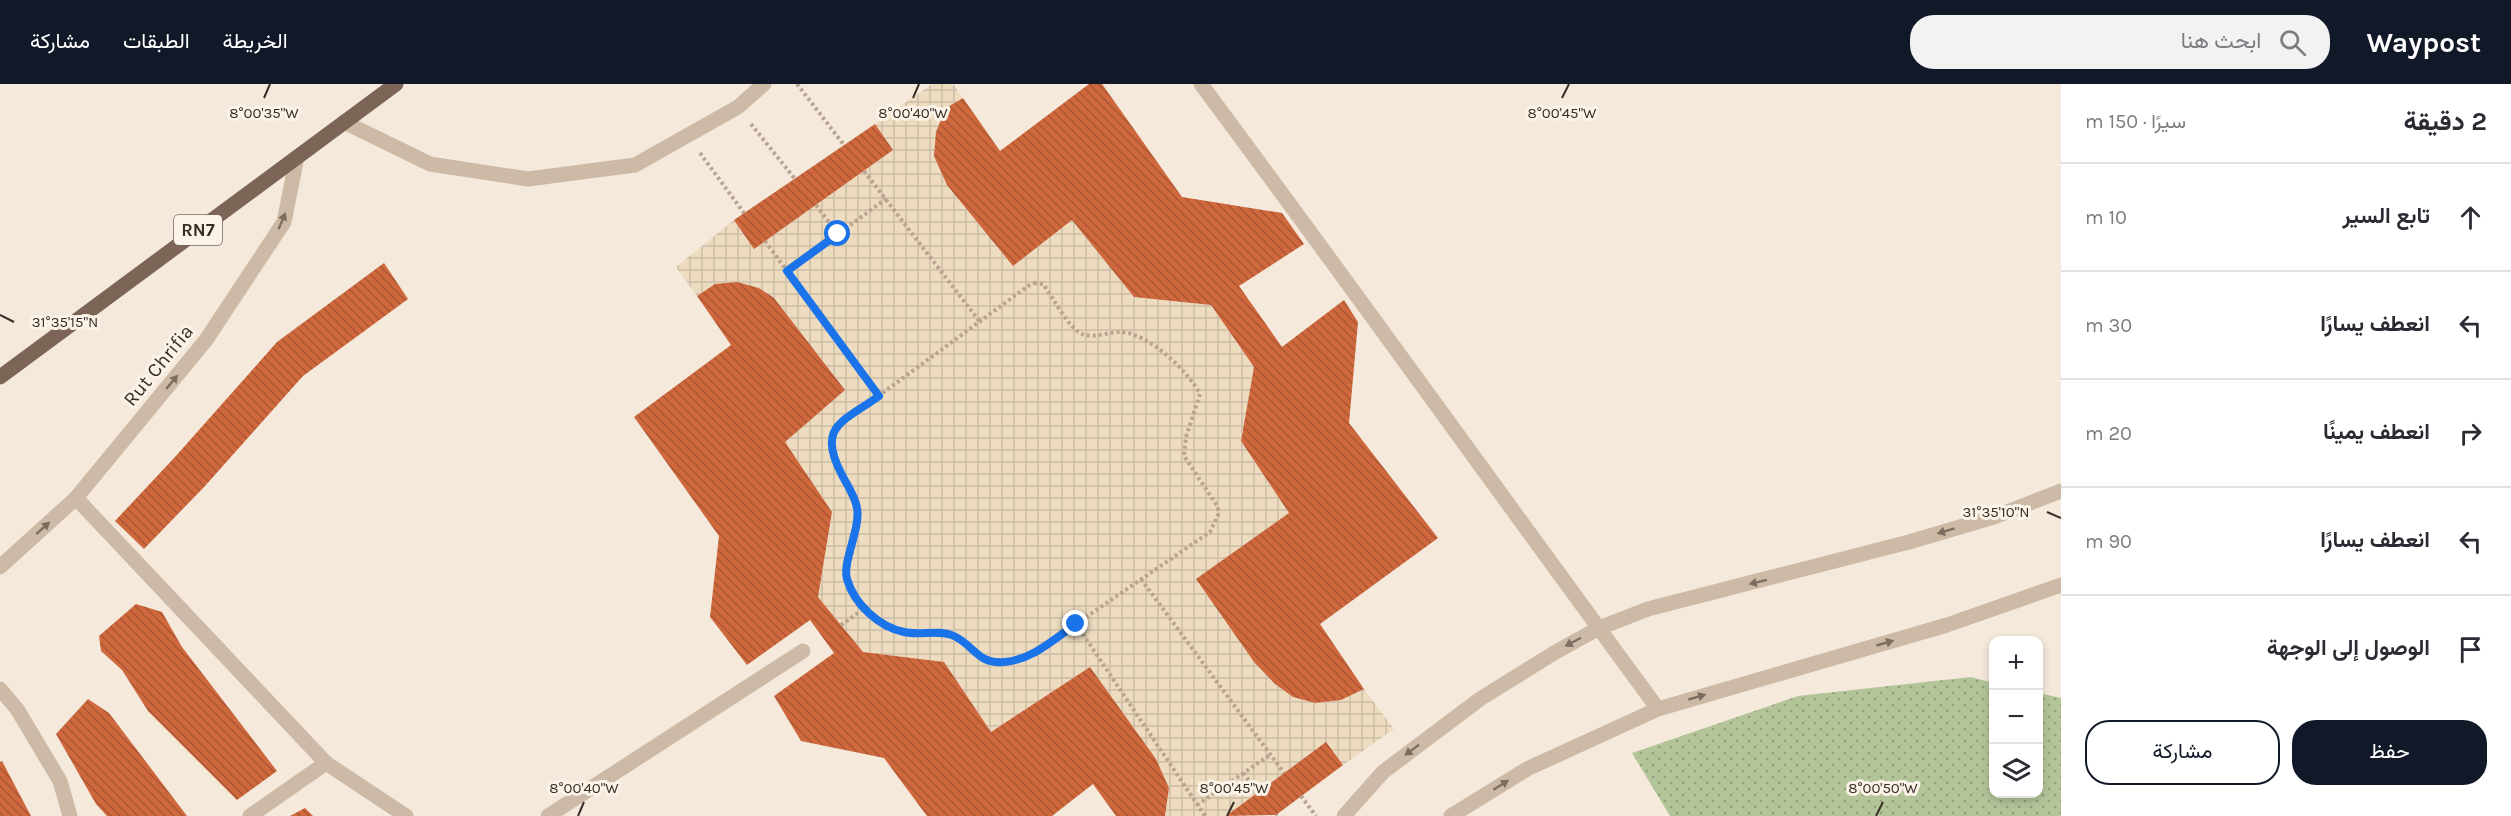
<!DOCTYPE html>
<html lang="ar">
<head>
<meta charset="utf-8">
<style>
	body { margin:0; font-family:Karla,Vazirmatn,sans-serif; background:#f2f2f3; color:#2b2b33; direction:rtl }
	.controls { position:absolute; right:18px; bottom:18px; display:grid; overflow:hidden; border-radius:12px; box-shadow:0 3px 9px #0003 }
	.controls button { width:54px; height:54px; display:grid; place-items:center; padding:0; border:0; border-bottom:2px solid #e1e1e2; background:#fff; color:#2b2b33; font:30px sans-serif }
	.stop { position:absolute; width:18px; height:18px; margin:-14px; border:4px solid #1a73e8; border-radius:50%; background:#fff }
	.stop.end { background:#1a73e8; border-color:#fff; box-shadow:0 2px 6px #0008 }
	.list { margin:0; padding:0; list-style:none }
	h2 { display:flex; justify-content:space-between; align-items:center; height:78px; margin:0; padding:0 24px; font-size:26px }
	h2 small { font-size:20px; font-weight:400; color:#7c7c81 }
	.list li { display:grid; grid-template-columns:39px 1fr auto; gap:18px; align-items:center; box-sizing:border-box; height:108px; padding:0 24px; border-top:2px solid #e1e1e2 }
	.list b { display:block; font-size:22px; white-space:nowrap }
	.list em { font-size:20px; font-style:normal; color:#7c7c81 }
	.actions { display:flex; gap:12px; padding:18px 24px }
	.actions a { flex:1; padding:14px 0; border:2px solid #111827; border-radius:24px; text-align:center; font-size:21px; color:#111827 }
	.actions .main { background:#111827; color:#fff }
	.icon { flex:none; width:33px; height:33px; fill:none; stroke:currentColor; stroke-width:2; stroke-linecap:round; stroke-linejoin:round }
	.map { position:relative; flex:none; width:2061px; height:732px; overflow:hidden; direction:ltr }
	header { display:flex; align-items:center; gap:36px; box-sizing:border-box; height:84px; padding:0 30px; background:#111827; color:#fff }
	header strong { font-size:28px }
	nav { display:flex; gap:33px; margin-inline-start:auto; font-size:21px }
	.search { width:420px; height:54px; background:#f2f2f3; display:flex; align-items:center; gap:15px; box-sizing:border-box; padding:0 21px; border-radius:24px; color:#7c7c81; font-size:22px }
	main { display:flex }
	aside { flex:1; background:#fff }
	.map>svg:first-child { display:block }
	.grass { fill:url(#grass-dots) }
	.plaza { fill:url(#plaza-grid) }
	.building { fill:url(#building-back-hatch) }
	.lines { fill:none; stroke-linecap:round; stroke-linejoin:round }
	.path { stroke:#b9a490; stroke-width:4; stroke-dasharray:3 3; stroke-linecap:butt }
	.minor { stroke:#cdbaa6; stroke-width:15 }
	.primary { stroke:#7c6557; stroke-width:15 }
	.oneway { fill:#7b6d60 }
	.route { stroke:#1a73e8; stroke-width:8 }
	.ticks { fill:none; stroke:#382e27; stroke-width:2 }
	.labels { text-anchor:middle; stroke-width:6; stroke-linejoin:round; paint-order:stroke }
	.shield { fill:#fbf3e8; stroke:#726961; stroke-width:1.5 }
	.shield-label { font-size:18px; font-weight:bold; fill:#382e27 }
	.street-label { font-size:20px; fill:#382e27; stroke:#fbf3e8 }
	.ticks-label { font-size:15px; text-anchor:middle; fill:#382e27; stroke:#fbf3e8; stroke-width:6; stroke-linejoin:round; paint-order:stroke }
</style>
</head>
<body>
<header>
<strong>Waypost</strong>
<div class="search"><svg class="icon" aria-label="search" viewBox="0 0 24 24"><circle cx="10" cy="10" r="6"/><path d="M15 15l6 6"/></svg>ابحث هنا</div>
<nav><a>الخريطة</a><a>الطبقات</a><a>مشاركة</a></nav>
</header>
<main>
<aside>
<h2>2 دقيقة<small>سيرًا · 150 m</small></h2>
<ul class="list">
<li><svg class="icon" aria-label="ahead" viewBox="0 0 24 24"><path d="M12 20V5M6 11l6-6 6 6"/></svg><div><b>تابع السير</b></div><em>10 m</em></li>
<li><svg class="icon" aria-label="left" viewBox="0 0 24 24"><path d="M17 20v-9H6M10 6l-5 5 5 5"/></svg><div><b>انعطف يسارًا</b></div><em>30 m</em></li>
<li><svg class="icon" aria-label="right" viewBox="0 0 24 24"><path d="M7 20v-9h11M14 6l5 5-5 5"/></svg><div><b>انعطف يمينًا</b></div><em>20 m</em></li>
<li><svg class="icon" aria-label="left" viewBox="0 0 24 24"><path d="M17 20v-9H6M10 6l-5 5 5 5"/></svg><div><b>انعطف يسارًا</b></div><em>90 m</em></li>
<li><svg class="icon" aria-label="arrive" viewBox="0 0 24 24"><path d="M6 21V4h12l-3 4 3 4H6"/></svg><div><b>الوصول إلى الوجهة</b></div></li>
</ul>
<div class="actions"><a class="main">حفظ</a><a>مشاركة</a></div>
</aside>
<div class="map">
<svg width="2061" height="732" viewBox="0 0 2061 732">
	<defs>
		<pattern id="grass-dots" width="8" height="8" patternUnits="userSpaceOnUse" patternTransform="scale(1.5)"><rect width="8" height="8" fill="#b4c499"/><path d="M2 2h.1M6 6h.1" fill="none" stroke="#93a07d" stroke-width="1.8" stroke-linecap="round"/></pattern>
		<pattern id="plaza-grid" width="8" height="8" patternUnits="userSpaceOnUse" patternTransform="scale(1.5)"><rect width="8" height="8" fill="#eddcc0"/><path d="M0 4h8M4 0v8" fill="none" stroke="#ccbda5"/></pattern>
		<pattern id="building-back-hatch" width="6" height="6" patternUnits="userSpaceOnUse" patternTransform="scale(1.5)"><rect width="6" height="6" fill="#d0683d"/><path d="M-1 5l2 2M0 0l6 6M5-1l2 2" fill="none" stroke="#aa5633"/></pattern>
	</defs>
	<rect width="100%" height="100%" fill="#f4e9db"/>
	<polygon class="grass" points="1971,593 1993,599 1994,710 2038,710 2039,609 2061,614 2061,732 1670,732 1632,669 1798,612"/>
	<polygon class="plaza" points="932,0 953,0 963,14 946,24 1013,181 1072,136 1134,213 1211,221 1254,283 1241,357 1289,429 1197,495 1254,578 1275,600 1293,613 1315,619 1341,616 1364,605 1394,645 1343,681 1325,659 1226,732 1165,732 1169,704 1156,675 1090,583 991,648 944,579 863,568 818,513 832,428 785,358 844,305 774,214 759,204 737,198 715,200 697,212 676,183 734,136 754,164 893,66 875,40"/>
	<g class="building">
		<polygon points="1089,0 1102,0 1182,113 1282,129 1304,160 1239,202 1282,263 1344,216 1358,238 1349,339 1438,454 1320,540 1364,605 1341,616 1315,619 1293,613 1275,600 1254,578 1196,495 1289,429 1241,357 1254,283 1211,221 1134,213 1072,136 1013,182 947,101 934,72 936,48 946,24 963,14 1000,67"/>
		<polygon points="875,40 893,66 754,165 734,136"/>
		<polygon points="384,179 408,215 303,292 205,402 144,465 115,437 175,373 277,258"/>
		<polygon points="737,198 759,204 774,214 845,306 785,358 832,428 818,513 863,568 944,578 991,648 1090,583 1156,675 1169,704 1165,732 1116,732 1093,700 1052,732 927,732 884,674 801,657 774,612 834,569 810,536 747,581 710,533 719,452 634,333 731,261 697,212 715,200"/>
		<polygon points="136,520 162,528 182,563 277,687 237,716 148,627 122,586 101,567 99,552"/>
		<polygon points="88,615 109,629 187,732 107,732 96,720 56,650"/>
		<polygon points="1326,658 1343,681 1276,731 1226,732"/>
		<polygon points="2,677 31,732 0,732 0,678"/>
		<polygon points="305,724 313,732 290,732"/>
	</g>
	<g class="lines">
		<g class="path">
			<polyline points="797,0 844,61"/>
			<polyline points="751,40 795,95"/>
			<polyline points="700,69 744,129"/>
			<polyline points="864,87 980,238"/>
			<polyline points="816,121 838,150"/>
			<polyline points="765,157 879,312"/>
			<polyline points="787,187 886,115"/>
			<path d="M1034,199l9,1c9,12 26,45 39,50 13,5 28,-3 41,-2 27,3 65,39 77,62l-14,43 -2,19 34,51v8l-8,17 -182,125c-21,6 -40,8 -56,-7 -7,-6 -13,-13 -23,-15 -12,-4 -28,-2 -41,-3 -31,-2 -50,-29 -62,-55 4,-19 15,-51 11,-70 -6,-29 -35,-47 -22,-79l193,-142z"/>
			<polyline points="1141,495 1284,689"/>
			<polyline points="1076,540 1205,732"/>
			<polyline points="841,541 865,524"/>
			<polyline points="1243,689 1258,708"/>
			<polyline points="1301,712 1316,732"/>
			<polyline points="1197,721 1270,671"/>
			<polyline points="1276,731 1277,732"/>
		</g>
		<g class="minor">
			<path d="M1201,0c154,207 304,417 457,625"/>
			<polyline points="344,38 430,80 528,95 635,81 738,23 764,0"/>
			<polyline points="76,414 326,679 406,732"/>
			<polyline points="0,483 76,414 206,256 284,138 297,73"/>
			<polyline points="0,605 17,625 60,697 70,732"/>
			<polyline points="250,732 326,679"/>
			<polyline points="548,732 803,567"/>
			<polyline points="1344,732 1383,688 1480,615 1554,569 1599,544 1648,525 1909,458 1994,433 2061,407"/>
			<polyline points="1451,732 1527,685 1658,625 1947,541 2061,501"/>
		</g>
		<polyline class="primary" points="0,293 396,0"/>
	</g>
	<defs><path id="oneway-solid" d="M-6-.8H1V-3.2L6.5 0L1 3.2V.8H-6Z" transform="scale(1.5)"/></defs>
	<g class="oneway">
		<use href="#oneway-solid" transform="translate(282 137) rotate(-67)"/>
		<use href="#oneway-solid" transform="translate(172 298) rotate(-50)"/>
		<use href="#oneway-solid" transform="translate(43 444) rotate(-42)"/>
		<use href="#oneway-solid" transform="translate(1946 447) rotate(163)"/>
		<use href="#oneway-solid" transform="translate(1758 498) rotate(166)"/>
		<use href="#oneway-solid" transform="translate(1573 558) rotate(152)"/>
		<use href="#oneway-solid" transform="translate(1885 559) rotate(-16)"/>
		<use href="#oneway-solid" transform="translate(1697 613) rotate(-16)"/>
		<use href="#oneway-solid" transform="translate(1412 666) rotate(143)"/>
		<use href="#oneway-solid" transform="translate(1501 701) rotate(-32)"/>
	</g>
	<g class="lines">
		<path class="route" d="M838,150l-51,37 92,125c-36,26 -63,30 -37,79 5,10 13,21 15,33 4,20 -15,54 -10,71 7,25 32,48 57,53 16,4 35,-3 50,4 21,10 23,28 50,26 28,-2 50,-23 72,-38"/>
	</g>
	<path class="ticks" d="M264,14l6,-14M913,14l6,-14M1562,14l7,-14M0,231l14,7M2047,428l14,6M578,732l6,-14M1227,732l7,-14M1876,732l7,-14"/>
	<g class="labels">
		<rect class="shield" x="174" y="131" width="48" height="30" rx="4.5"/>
		<g class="shield-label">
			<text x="198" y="152">RN7</text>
		</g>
		<g class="street-label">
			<text transform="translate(158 281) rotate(-51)" y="7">Rut Chrifia</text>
		</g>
	</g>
	<g class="ticks-label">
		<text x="264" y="34">8°00'35"W</text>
		<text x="913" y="34">8°00'40"W</text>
		<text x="1562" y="34">8°00'45"W</text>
		<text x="65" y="243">31°35'15"N</text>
		<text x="1996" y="433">31°35'10"N</text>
		<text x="584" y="709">8°00'40"W</text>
		<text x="1234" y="709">8°00'45"W</text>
		<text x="1883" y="709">8°00'50"W</text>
	</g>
</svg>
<div class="controls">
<button>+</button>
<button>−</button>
<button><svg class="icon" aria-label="layers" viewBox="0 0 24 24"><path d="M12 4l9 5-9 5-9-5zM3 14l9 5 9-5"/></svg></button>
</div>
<div class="stop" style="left:838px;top:150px"></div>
<div class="stop end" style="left:1076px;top:540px"></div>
</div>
</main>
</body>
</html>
